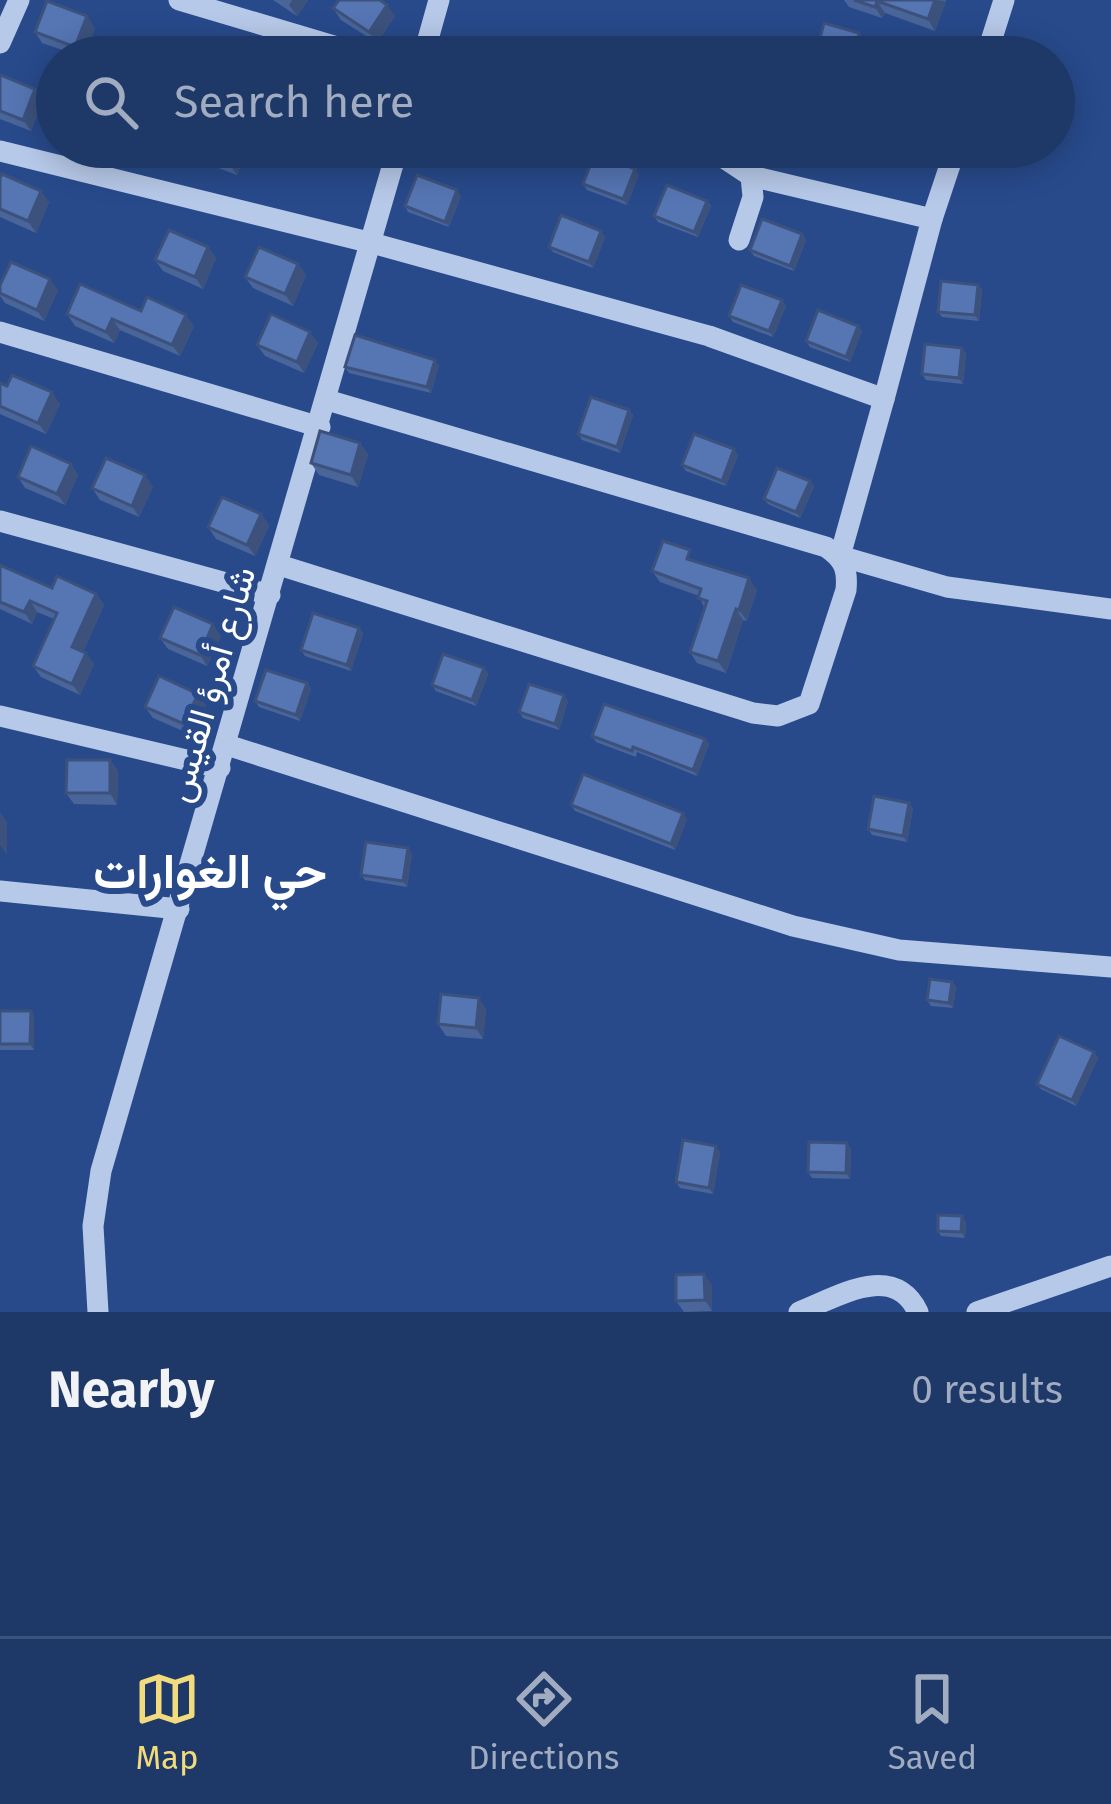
<!DOCTYPE html>
<html lang="en">
<head>
<meta charset="utf-8">
<style>
	body { margin:0; font-family:"Fira Sans",Vazirmatn,sans-serif; background:#263f6e; color:#f1f3f6 }
	.list { margin:0; padding:0; list-style:none }
	h2 { display:flex; justify-content:space-between; align-items:center; height:156px; margin:0; padding:0 48px; font-size:51px }
	h2 small { font-size:39px; font-weight:400; color:#a1acc0 }
	.icon { flex:none; width:66px; height:66px; fill:none; stroke:currentColor; stroke-width:2; stroke-linecap:round; stroke-linejoin:round }
	.map { position:relative; flex:none; width:1111px; height:1312px; overflow:hidden }
	.search { position:absolute; background:#1e3868; box-shadow:0 6px 30px #0003; left:36px; right:36px; top:36px; height:132px; display:flex; align-items:center; gap:30px; box-sizing:border-box; padding:0 42px; border-radius:66px; color:#a1acc0; font-size:45px }
	.sheet { height:324px; background:#1e3868 }
	nav { display:flex; justify-content:space-around; align-items:center; box-sizing:border-box; height:168px; border-top:3px solid #3c527c; background:#1e3868; font-size:33px; color:#a1acc0 }
	nav a { display:grid; justify-items:center; gap:6px }
	nav .on { color:#f1db7d }
	.map>svg:first-child { display:block }
	.lines { fill:none; stroke-linecap:round; stroke-linejoin:round }
	.minor { stroke:#b7c9e9; stroke-width:21 }
	.wall { fill:#49659a }
	.shaded-wall { fill:#3c527d }
	.building { fill:#5575b3; stroke:#3c527d; stroke-width:3 }
	.labels { text-anchor:middle; stroke-width:12; stroke-linejoin:round; paint-order:stroke }
	.street-label { font-size:36px; fill:#fff; stroke:#284a8b }
	.district-label { font-size:48px; font-weight:bold; fill:#fff; stroke:#284a8b }
</style>
</head>
<body>
<div class="map">
<svg width="1111" height="1312" viewBox="0 0 1111 1312">
	<rect width="100%" height="100%" fill="#284a8b"/>
	<g class="lines">
		<g class="minor">
			<polyline points="179,0 371,57"/>
			<polyline points="0,43 19,0"/>
			<polyline points="423,57 439,0"/>
			<polyline points="986,57 1004,0"/>
			<polyline points="691,147 724,158 751,176 753,197 739,240"/>
			<polyline points="0,151 372,243 709,336 884,399 840,556 947,587 1111,609"/>
			<polyline points="751,176 932,219 884,399"/>
			<polyline points="932,219 956,147"/>
			<polyline points="0,332 320,427"/>
			<polyline points="0,521 270,595"/>
			<path d="M279,565l474,148 25,3 31,-12 37,-114c2,-21 -2,-31 -20,-43l-499,-147"/>
			<polyline points="0,716 220,768"/>
			<polyline points="227,745 793,926 899,950 1111,967"/>
			<polyline points="0,891 179,909"/>
			<polyline points="98,1312 93,1226 101,1171 398,147"/>
			<path d="M799,1312c39,-15 94,-51 119,0"/>
			<polyline points="977,1312 1111,1266"/>
		</g>
	</g>
	<g class="wall">
		<polygon points="273,0 308,0 297,16"/>
		<polygon points="844,0 946,0 946,1 935,31 885,13 882,18 849,7"/>
		<polygon points="333,8 395,16 377,43 341,20"/>
		<polygon points="95,28 83,57 42,43 35,32"/>
		<polygon points="0,75 43,100 31,131 0,119"/>
		<polygon points="128,147 161,147 156,158"/>
		<polygon points="190,147 248,147 237,175 197,160"/>
		<polygon points="639,174 627,205 587,190 583,184"/>
		<polygon points="0,178 49,202 36,233 0,217"/>
		<polygon points="461,196 449,227 408,212 405,206"/>
		<polygon points="707,201 711,206 698,237 658,222 654,216"/>
		<polygon points="802,234 806,240 794,271 754,256 750,250"/>
		<polygon points="605,237 593,268 553,252 549,247"/>
		<polygon points="208,247 216,258 203,289 163,271 155,260"/>
		<polygon points="298,264 306,275 293,306 253,288 245,277"/>
		<polygon points="0,285 58,290 44,321 5,303 0,296"/>
		<polygon points="978,285 982,290 979,321 942,317 938,312"/>
		<polygon points="782,300 786,306 773,337 733,322 729,316"/>
		<polygon points="141,311 194,326 180,356 120,330 114,343 75,326 67,314"/>
		<polygon points="858,326 862,331 850,362 810,347 806,341"/>
		<polygon points="318,343 304,373 265,356 257,345"/>
		<polygon points="966,353 963,384 926,380 922,374"/>
		<polygon points="439,365 431,393 349,373 345,367"/>
		<polygon points="0,383 60,404 46,434 0,414"/>
		<polygon points="629,410 633,415 620,453 582,440 578,434"/>
		<polygon points="360,443 368,455 358,487 319,475 311,463"/>
		<polygon points="738,455 726,486 686,471 682,465"/>
		<polygon points="71,464 78,475 65,505 25,488 18,477"/>
		<polygon points="810,481 814,487 800,518 768,504 764,499"/>
		<polygon points="153,487 139,517 100,500 92,488"/>
		<polygon points="261,514 269,526 255,556 216,539 208,527"/>
		<polygon points="698,562 757,590 747,621 743,620 726,673 697,663 690,652 704,607 699,596 660,582 652,571"/>
		<polygon points="0,565 52,588 96,594 104,605 83,652 94,664 80,695 41,677 33,666 54,619 37,612 32,624 0,609"/>
		<polygon points="213,624 221,636 207,666 168,649 160,638"/>
		<polygon points="359,628 363,634 351,671 305,656 301,650"/>
		<polygon points="484,668 488,674 476,706 436,691 432,685"/>
		<polygon points="307,683 311,689 300,721 259,707 255,701"/>
		<polygon points="198,694 206,705 192,735 153,718 145,707"/>
		<polygon points="568,701 559,730 523,718 519,712"/>
		<polygon points="592,736 705,739 709,744 697,776 637,752 636,757 596,742"/>
		<polygon points="110,760 118,771 117,805 74,804 66,793"/>
		<polygon points="571,805 687,819 675,850 575,811"/>
		<polygon points="913,808 907,842 872,835 868,829"/>
		<polygon points="412,854 407,887 365,880 361,875"/>
		<polygon points="952,982 956,987 953,1008 931,1006 927,1000"/>
		<polygon points="486,1009 483,1039 446,1036 438,1024"/>
		<polygon points="0,1011 31,1011 34,1017 34,1050 0,1050"/>
		<polygon points="1094,1052 1098,1058 1076,1106 1041,1089 1037,1084"/>
		<polygon points="851,1148 850,1179 812,1178 808,1172"/>
		<polygon points="720,1152 713,1194 680,1188 676,1182"/>
		<polygon points="966,1222 965,1238 941,1236 938,1231"/>
		<polygon points="712,1285 712,1311 684,1312 676,1301"/>
	</g>
	<g class="shaded-wall">
		<polygon points="292,0 308,0 297,16 289,5"/>
		<polygon points="935,0 946,1 935,31 928,19"/>
		<polygon points="877,1 885,13 882,18 875,7"/>
		<polygon points="387,5 395,16 377,43 369,32"/>
		<polygon points="87,16 95,28 83,57 81,57 75,47"/>
		<polygon points="859,33 867,44 864,57 853,57"/>
		<polygon points="35,89 43,100 31,131 23,120"/>
		<polygon points="149,147 161,147 156,158"/>
		<polygon points="236,147 248,147 237,175 229,164"/>
		<polygon points="635,169 639,174 627,205 623,199"/>
		<polygon points="457,190 461,196 449,227 445,222"/>
		<polygon points="41,191 49,202 36,233 28,221"/>
		<polygon points="707,201 711,206 698,237 694,232"/>
		<polygon points="601,231 605,237 593,268 589,262"/>
		<polygon points="802,234 806,240 794,271 790,266"/>
		<polygon points="208,247 216,258 203,289 195,277"/>
		<polygon points="298,264 306,275 293,306 285,294"/>
		<polygon points="50,279 58,290 44,321 37,310"/>
		<polygon points="978,285 982,290 979,321 975,315"/>
		<polygon points="782,300 786,306 773,337 769,331"/>
		<polygon points="186,315 194,326 180,356 172,345"/>
		<polygon points="112,319 120,330 114,343 106,332"/>
		<polygon points="858,326 862,331 850,362 846,357"/>
		<polygon points="310,332 318,343 304,373 297,362"/>
		<polygon points="962,348 966,353 963,384 959,378"/>
		<polygon points="435,360 439,365 431,393 427,387"/>
		<polygon points="52,392 60,404 46,434 38,423"/>
		<polygon points="629,410 633,415 620,453 617,447"/>
		<polygon points="360,443 368,455 358,487 351,475"/>
		<polygon points="734,449 738,455 726,486 722,481"/>
		<polygon points="71,464 78,475 65,505 57,494"/>
		<polygon points="145,475 153,487 139,517 132,506"/>
		<polygon points="810,481 814,487 800,518 796,512"/>
		<polygon points="261,514 269,526 255,556 247,545"/>
		<polygon points="749,578 757,590 747,621 739,610"/>
		<polygon points="96,594 104,605 80,658 72,647"/>
		<polygon points="30,601 37,612 32,624 24,612"/>
		<polygon points="736,609 743,620 726,673 718,661"/>
		<polygon points="213,624 221,636 207,666 200,655"/>
		<polygon points="359,628 363,634 351,671 347,665"/>
		<polygon points="86,653 94,664 80,695 72,684"/>
		<polygon points="484,668 488,674 476,706 472,700"/>
		<polygon points="307,683 311,689 300,721 296,715"/>
		<polygon points="198,694 206,705 192,735 184,724"/>
		<polygon points="564,695 568,701 559,730 555,724"/>
		<polygon points="705,739 709,744 697,776 693,770"/>
		<polygon points="110,760 118,771 117,805 110,793"/>
		<polygon points="909,803 913,808 907,842 903,836"/>
		<polygon points="0,812 7,822 7,855 0,845"/>
		<polygon points="683,813 687,819 675,850 671,844"/>
		<polygon points="408,848 412,854 407,887 403,881"/>
		<polygon points="952,982 956,987 953,1008 949,1003"/>
		<polygon points="479,998 486,1009 483,1039 476,1028"/>
		<polygon points="31,1011 34,1017 34,1050 30,1044"/>
		<polygon points="1094,1052 1098,1058 1076,1106 1072,1100"/>
		<polygon points="847,1143 851,1148 850,1179 846,1173"/>
		<polygon points="716,1146 720,1152 713,1194 709,1188"/>
		<polygon points="962,1216 966,1222 965,1238 961,1232"/>
		<polygon points="704,1274 712,1285 712,1311 705,1300"/>
	</g>
	<g class="building">
		<polygon points="339,0 380,0 387,5 369,32 333,8"/>
		<polygon points="854,0 935,0 928,19 877,1 875,7"/>
		<polygon points="47,1 87,16 75,47 35,32"/>
		<polygon points="824,23 859,33 853,57 831,57 816,53"/>
		<polygon points="222,49 244,57 219,57"/>
		<polygon points="0,75 35,89 23,120 0,111"/>
		<polygon points="190,147 236,147 229,164 189,149"/>
		<polygon points="595,153 635,169 623,199 583,184"/>
		<polygon points="2,174 41,191 28,221 0,209 0,178"/>
		<polygon points="417,175 457,190 445,222 405,206"/>
		<polygon points="667,185 707,201 694,232 654,216"/>
		<polygon points="561,215 601,231 589,262 549,247"/>
		<polygon points="762,219 802,234 790,266 750,250"/>
		<polygon points="169,230 208,247 195,277 155,260"/>
		<polygon points="259,247 298,264 285,294 245,277"/>
		<polygon points="11,262 50,279 37,310 0,293 0,285"/>
		<polygon points="941,281 978,285 975,315 938,312"/>
		<polygon points="80,284 141,311 147,297 186,315 172,345 112,319 106,332 67,314"/>
		<polygon points="741,285 782,300 769,331 729,316"/>
		<polygon points="818,310 858,326 846,357 806,341"/>
		<polygon points="271,314 310,332 297,362 257,345"/>
		<polygon points="355,335 435,360 427,387 345,367"/>
		<polygon points="925,344 962,348 959,378 922,374"/>
		<polygon points="12,375 52,392 38,423 0,406 0,383 7,386"/>
		<polygon points="591,397 629,410 617,447 578,434"/>
		<polygon points="320,431 360,443 351,475 311,463"/>
		<polygon points="694,434 734,449 722,481 682,465"/>
		<polygon points="31,446 71,464 57,494 18,477"/>
		<polygon points="106,458 145,475 132,506 92,488"/>
		<polygon points="777,468 810,481 796,512 764,499"/>
		<polygon points="222,497 261,514 247,545 208,527"/>
		<polygon points="663,541 690,550 687,559 749,578 739,610 736,609 718,661 690,652 707,601 698,598 701,589 652,571"/>
		<polygon points="0,565 52,588 57,576 96,594 72,647 86,653 72,684 33,666 57,613 30,601 24,612 0,602"/>
		<polygon points="174,607 213,624 200,655 160,638"/>
		<polygon points="313,613 359,628 347,665 301,650"/>
		<polygon points="443,654 484,668 472,700 432,685"/>
		<polygon points="266,670 307,683 296,715 255,701"/>
		<polygon points="159,676 198,694 184,724 145,707"/>
		<polygon points="529,684 564,695 555,724 519,712"/>
		<polygon points="604,704 705,739 693,770 633,747 632,751 592,736"/>
		<polygon points="67,760 110,760 110,793 66,793"/>
		<polygon points="583,774 683,813 671,844 571,805"/>
		<polygon points="874,796 909,803 903,836 868,829"/>
		<polygon points="366,842 408,848 403,881 361,875"/>
		<polygon points="930,979 952,982 949,1003 927,1000"/>
		<polygon points="441,994 479,998 476,1028 438,1024"/>
		<polygon points="0,1011 31,1011 30,1044 0,1044"/>
		<polygon points="1059,1036 1094,1052 1072,1100 1037,1084"/>
		<polygon points="683,1140 716,1146 709,1188 676,1182"/>
		<polygon points="809,1142 847,1143 846,1173 808,1172"/>
		<polygon points="938,1215 962,1216 961,1232 938,1231"/>
		<polygon points="704,1274 705,1300 676,1301 676,1275"/>
	</g>
	<g class="labels">
		<g class="street-label">
			<text transform="translate(210 684) rotate(-74)" y="13">شارع أمرؤ القيس</text>
		</g>
		<g class="district-label">
			<text x="210" y="888">حي الغوارات</text>
		</g>
	</g>
</svg>
<div class="search"><svg class="icon" aria-label="search" viewBox="0 0 24 24"><circle cx="10" cy="10" r="6"/><path d="M15 15l6 6"/></svg>Search here</div>
</div>
<section class="sheet">
<h2>Nearby<small>0 results</small></h2>
<ul class="list">
</ul>
</section>
<nav>
<a class="on"><svg class="icon" aria-label="map" viewBox="0 0 24 24"><path d="M3 6l6-2 6 2 6-2v14l-6 2-6-2-6 2zM9 4v14M15 6v14"/></svg>Map</a>
<a><svg class="icon" aria-label="directions" viewBox="0 0 24 24"><path d="M12 3l9 9-9 9-9-9zM9 14v-3h6M13 9l2 2-2 2"/></svg>Directions</a>
<a><svg class="icon" aria-label="saved" viewBox="0 0 24 24"><path d="M7 4h10v16l-5-4-5 4z"/></svg>Saved</a>
</nav>
</body>
</html>
